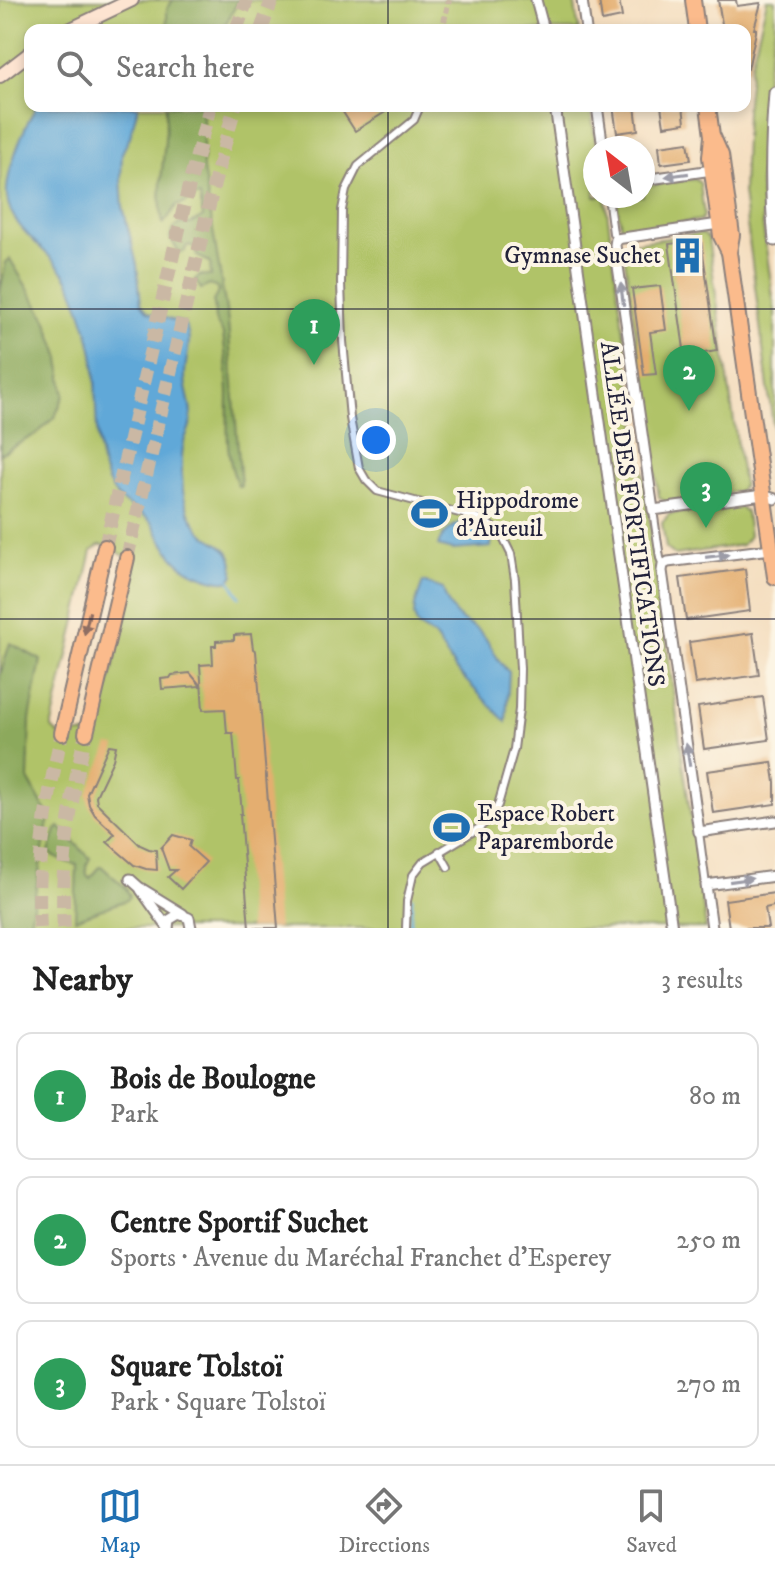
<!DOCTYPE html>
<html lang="en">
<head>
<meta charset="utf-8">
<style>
	body { margin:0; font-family:"IM FELL DW Pica",serif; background:#f2f2f2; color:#222 }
	.compass { position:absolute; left:583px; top:136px; width:72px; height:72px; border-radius:50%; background:#fff; box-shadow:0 4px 12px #0003; rotate:329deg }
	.you { position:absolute; left:376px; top:440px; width:28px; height:28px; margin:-20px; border:6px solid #fff; border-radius:50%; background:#1a73e8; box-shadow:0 0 0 12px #1a73e833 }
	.badge { display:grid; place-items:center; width:52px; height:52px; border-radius:50%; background:#1f6fb2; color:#fff; font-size:26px; font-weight:700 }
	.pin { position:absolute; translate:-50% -66px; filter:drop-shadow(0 2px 4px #0008) }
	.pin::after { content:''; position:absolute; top:42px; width:28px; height:24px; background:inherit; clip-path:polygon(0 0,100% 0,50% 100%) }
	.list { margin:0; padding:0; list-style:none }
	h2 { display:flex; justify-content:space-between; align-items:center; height:104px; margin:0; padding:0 32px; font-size:34px }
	h2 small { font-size:26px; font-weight:400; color:#767676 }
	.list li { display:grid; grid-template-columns:52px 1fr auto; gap:24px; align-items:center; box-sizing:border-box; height:128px; margin:0 16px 16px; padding:0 16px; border:2px solid #e0e0e0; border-radius:16px }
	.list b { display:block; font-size:30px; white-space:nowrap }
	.list p { margin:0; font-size:26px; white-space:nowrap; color:#767676 }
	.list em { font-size:26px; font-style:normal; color:#767676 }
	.icon { flex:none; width:44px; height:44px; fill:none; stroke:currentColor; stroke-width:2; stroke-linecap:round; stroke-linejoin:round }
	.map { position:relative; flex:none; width:775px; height:928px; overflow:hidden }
	.search { position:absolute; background:#fff; box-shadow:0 4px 12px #0003; left:24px; right:24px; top:24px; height:88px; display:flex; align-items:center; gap:20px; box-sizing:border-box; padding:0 28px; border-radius:16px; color:#767676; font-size:30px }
	.sheet { height:536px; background:#fff }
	nav { display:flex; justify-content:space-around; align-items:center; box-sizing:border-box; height:112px; border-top:2px solid #e0e0e0; background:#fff; font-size:22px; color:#767676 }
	nav a { display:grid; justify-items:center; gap:4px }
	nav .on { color:#1f6fb2 }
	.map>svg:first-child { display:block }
	.green { fill:#b0c367; stroke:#697251; stroke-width:2; fill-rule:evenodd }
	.forest { fill:#8ca95c; stroke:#57664c; stroke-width:2 }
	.water { fill:#61a8d8; stroke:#42658a; stroke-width:2 }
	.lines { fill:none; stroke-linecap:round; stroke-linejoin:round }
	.stream { stroke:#61a8d8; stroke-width:3 }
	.building { fill:#e4ae70 }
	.pedestrian-tunnel { stroke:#cab8a4; stroke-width:6; stroke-dasharray:6 3; stroke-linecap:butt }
	.trunk-tunnel { stroke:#cab8a4; stroke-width:14; stroke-dasharray:14 7; stroke-linecap:butt }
	.pedestrian-casing { stroke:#8b807c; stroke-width:10 }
	.minor-casing { stroke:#8b807c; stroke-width:13 }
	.tertiary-casing { stroke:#8b807c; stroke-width:15 }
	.secondary-casing { stroke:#8b807c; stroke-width:16 }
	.primary-casing { stroke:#8b807c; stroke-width:18 }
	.trunk-casing { stroke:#8b807c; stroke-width:18 }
	.pedestrian { stroke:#fff; stroke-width:6 }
	.minor { stroke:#fff; stroke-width:9 }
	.tertiary { stroke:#fff; stroke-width:11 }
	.secondary { stroke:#fde4d1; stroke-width:12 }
	.primary { stroke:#fbbb8c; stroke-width:14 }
	.trunk { stroke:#fbbb8c; stroke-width:14 }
	.oneway { fill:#9c9ca7 }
	.oneway2 { fill:#8e6e64 }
	.grid { fill:none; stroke:#22223b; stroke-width:2; stroke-opacity:0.55 }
	.labels { text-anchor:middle; stroke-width:8; stroke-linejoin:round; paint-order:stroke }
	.poi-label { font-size:24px; fill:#22223b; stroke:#fcf5e5; text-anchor:start }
	.street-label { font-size:24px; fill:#22223b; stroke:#fcf5e5 }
</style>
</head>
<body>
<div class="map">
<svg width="775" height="928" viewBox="0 0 775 928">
	<rect width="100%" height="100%" fill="#fcf5e5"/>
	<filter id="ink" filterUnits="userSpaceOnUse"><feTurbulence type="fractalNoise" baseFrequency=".0125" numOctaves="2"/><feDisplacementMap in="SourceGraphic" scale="16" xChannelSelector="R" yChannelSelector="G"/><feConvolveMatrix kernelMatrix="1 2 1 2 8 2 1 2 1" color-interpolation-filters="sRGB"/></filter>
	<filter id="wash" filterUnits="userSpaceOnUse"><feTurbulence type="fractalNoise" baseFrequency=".006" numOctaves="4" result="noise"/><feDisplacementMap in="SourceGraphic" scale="32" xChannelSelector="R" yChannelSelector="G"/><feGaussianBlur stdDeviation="1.8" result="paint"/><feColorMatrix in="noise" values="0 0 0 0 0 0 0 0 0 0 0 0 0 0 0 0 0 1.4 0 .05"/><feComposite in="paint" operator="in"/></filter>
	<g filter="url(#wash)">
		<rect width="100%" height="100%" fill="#f4ddbe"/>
		<g class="green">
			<path d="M0,0h574l5,30h-549v76h560l7,42h-2v48h10l101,732h-706zM99,545h4c15,8 32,11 32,30l-36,152 -9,7h-32l-6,-6v-4l40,-173z"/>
			<polygon points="767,0 775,0 775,28 767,69 761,121 760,183 763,226 775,312 775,442 743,193 746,110 751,65"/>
			<polygon points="695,179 700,183 704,215 701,220 625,231 621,228 616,196 643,196 643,186"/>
			<polygon points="702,233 708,238 743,485 739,491 665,502 659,497 624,254 628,254 633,247 633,243"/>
			<polygon points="737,505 746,512 749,536 742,545 675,555 666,548 662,523 669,514"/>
		</g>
		<g class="forest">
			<polygon points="173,0 239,0 222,30 167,30 167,9"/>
			<path d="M166,106h37v63l25,153 13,164h-3c-14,-33 -10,-59 -10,-94 -1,-18 -2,-39 -5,-57 -1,-7 -7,-9 -8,-16 -1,-7 1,-11 -2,-18l6,-10 -2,-3 -7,-3 -9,4 -6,-9 6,-5 10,1 -1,-14 -13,-6 -3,-9 -5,-2 -3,2 -1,4 -3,2 -3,-1 -9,-14c3,-13 8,-16 21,-14l12,-7 -3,-21c-9,0 -13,10 -23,9 -5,6 -8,13 -14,19 -6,-29 0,-56 2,-85 1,-11 1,-22 1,-33z"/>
			<polygon points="10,259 46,319 60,358 64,395 55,417 38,433 0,454 0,292 6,262"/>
			<polygon points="10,643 41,660 30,719 28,779 49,817 29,928 0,928 0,675"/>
			<path d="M59,827l31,31 -4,8 1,9 3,3 11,-12 25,22 4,8 -3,4 -52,19 2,-54c-9,-3 -21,-5 -28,-13l7,-22z"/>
		</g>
		<g class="water">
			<path d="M37,106h101l-8,31 -8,16 -1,25 2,29 14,58 4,38 7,9 36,12c11,15 0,36 1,53 0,14 7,28 6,42 0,9 -5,15 -7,23 -4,15 -2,34 -1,49 2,14 7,27 16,38 13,17 33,13 34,38 1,4 2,8 -1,11 -7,8 -26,-1 -35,-4 -17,-6 -29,-22 -37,-37 -3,-5 -6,-12 -10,-16 -11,-12 -28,-15 -37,-30 -23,-38 -14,-95 -20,-137 -4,-22 -12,-44 -20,-64 -13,-36 -62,-56 -66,-93 -2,-23 17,-72 30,-91z"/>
			<path d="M466,520l7,1 19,12 -1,14 -39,3 -14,-4c3,-12 16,-22 28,-26z"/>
			<path d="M423,582l20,7c4,16 11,27 25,35 6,4 11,5 15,11 10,12 14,27 26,37l-3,50 -50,-52 -22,-34 -16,-10 -4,-10 1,-11z"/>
		</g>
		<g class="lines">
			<g class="stream">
				<polyline points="230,580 240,597"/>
				<polyline points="410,928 412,898"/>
			</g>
		</g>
		<g id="blocks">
			<g class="building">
				<polygon points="599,0 619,0 622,17 602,21"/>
				<polygon points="718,0 736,0 737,6 761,3 754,29 756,29 756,32 748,69 745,69 745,30 723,30"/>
				<polygon points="339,106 395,106 355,131"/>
				<polygon points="613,106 635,106 638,130 617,133"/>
				<polygon points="661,106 683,106 685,123 664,126"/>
				<polygon points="688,142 691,160 661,164 659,146"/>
				<polygon points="701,240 717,351 685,356 669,244"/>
				<polygon points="660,286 666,330 650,332 656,374 644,375 632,289"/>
				<polygon points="745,569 750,611 686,620 680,578"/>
				<polygon points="753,633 759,675 695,684 689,642"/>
				<polygon points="251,634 253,649 256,651 278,928 249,928 240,814 242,814 239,780 237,780 233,733 227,733 225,709 203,710 200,665 213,664 212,646 216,646 216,641 234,640 234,635"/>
				<polygon points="190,673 201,686 162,689 161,679 170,678 172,675"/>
				<polygon points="763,697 769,740 704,749 698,707"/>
				<polygon points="109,745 116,746 113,760 96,796 97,803 140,845 149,849 156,850 157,870 146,869 134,865 107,842 115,834 95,815 89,805 87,794"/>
				<polygon points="772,762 775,782 775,804 713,813 707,771"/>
				<polygon points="173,835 191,840 189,847 206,862 181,889 168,877 176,870 169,870 161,848"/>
				<polygon points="775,893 774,906 765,908 768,928 729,928 725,900"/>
			</g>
		</g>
	</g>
	<g filter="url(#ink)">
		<use href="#blocks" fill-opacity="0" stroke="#8b807c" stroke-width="2"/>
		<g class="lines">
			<polyline class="pedestrian-tunnel" points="442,30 449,0"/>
			<g class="trunk-tunnel">
				<polyline points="236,30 247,0"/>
				<polyline points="261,30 272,0"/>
				<polyline points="105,547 188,190 210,106"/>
				<polyline points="127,558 214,184 235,106"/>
				<path d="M40,928c-4,-66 7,-130 22,-195"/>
				<path d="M64,928c-4,-66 7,-131 22,-195"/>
			</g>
			<defs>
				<g id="pedestrian">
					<polyline points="608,196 613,233 616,239"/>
					<polyline points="653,510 660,558 663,565"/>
					<polyline points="699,832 706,885"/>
					<polyline points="439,851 448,867"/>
					<polyline points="406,928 407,901 413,875 423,862 479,828 492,817 498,805 514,749 519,709 520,669 515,580 511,554 504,540 496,530 482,519 377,491 366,480 359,468 350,418 343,341 341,283 342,210 346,190 358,166 414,120 420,106"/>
				</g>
				<g id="minor">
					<polyline points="536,0 544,30"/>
					<polyline points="582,0 586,30"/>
					<polyline points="555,106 672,928"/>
					<polyline points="597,106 603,148"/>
					<polyline points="643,180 712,170"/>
					<polyline points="719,224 616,239 615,245 653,510 763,495 775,499"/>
					<polyline points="771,549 668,562 663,565 662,571 699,832 775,821"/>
					<polyline points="130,879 139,887 183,914"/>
					<polyline points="141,890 168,928"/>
					<polyline points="168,928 169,920 179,914 189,918 191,928"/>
					<polyline points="712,928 706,885 775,876"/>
				</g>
				<path id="tertiary" d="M775,93c-4,49 -5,99 0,147"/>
				<g id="secondary">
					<polyline points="69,30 132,0"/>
					<polyline points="0,76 30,53"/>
				</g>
				<g id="primary">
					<polyline points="693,0 697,30"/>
					<polyline points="708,106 712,136 710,157 721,236 729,252 775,577"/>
					<polyline points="713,137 721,155 732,235 729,252"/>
				</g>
				<g id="trunk">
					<polyline points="62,733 105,547"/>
					<polyline points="86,733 127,558"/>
				</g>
			</defs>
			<use href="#pedestrian" class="pedestrian-casing"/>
			<use href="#minor" class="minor-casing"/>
			<use href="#tertiary" class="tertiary-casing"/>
			<use href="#secondary" class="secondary-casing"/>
			<use href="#primary" class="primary-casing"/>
			<use href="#trunk" class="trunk-casing"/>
			<use href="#pedestrian" class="pedestrian"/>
			<use href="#minor" class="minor"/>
			<use href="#tertiary" class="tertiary"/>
			<use href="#secondary" class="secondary"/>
			<use href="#primary" class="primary"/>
			<use href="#trunk" class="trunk"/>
		</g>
		<defs><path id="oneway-solid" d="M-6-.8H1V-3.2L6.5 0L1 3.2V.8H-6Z" transform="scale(2)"/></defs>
		<g class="oneway">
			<use href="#oneway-solid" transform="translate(677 175) rotate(172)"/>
			<use href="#oneway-solid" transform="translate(622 294) rotate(-98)"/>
			<use href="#oneway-solid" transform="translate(717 556) rotate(-7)"/>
			<use href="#oneway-solid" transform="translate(688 755) rotate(-99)"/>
			<use href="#oneway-solid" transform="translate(741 880) rotate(-8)"/>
		</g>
		<use class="oneway2" href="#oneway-solid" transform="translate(87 623) rotate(103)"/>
	</g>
	<path class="grid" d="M388,0v30M388,106v822M0,309h775M0,619h775"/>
	<defs>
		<symbol id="building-bare" viewBox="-9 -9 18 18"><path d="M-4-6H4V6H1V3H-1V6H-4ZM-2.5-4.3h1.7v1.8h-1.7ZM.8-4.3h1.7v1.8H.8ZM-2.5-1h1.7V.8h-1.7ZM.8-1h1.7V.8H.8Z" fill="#1f6fb2" stroke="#fcf5e5" stroke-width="2.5" paint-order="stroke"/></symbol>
		<symbol id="stadium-bare" viewBox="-9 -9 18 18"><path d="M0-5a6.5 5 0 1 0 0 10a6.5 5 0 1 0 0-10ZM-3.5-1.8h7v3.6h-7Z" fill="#1f6fb2" stroke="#fcf5e5" stroke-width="2.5" paint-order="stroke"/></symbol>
	</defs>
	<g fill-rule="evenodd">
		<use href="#building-bare" x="662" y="230" width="51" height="51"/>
		<use href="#stadium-bare" x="404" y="488" width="51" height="51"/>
		<use href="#stadium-bare" x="426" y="802" width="51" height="51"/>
	</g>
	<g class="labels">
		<g class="poi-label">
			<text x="661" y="263" text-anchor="end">Gymnase Suchet</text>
			<text x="456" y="508">Hippodrome<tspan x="456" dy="28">d'Auteuil</tspan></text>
			<text x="477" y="821">Espace Robert<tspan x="477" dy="28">Paparemborde</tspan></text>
		</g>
		<g class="street-label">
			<text transform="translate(633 514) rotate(82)" y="8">ALLÉE DES FORTIFICATIONS</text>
		</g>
	</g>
</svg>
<svg class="compass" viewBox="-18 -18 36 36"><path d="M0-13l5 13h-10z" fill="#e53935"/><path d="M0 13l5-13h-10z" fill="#767676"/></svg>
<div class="you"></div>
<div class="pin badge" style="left:314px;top:365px;background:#2e9e5b">1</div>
<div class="pin badge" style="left:689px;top:411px;background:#2e9e5b">2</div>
<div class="pin badge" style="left:706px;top:528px;background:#2e9e5b">3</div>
<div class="search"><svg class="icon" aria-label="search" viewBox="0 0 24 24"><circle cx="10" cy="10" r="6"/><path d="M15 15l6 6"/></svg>Search here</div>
</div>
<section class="sheet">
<h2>Nearby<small>3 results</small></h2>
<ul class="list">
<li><span class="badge" style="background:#2e9e5b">1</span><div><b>Bois de Boulogne</b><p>Park</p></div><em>80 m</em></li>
<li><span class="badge" style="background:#2e9e5b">2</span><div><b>Centre Sportif Suchet</b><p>Sports · Avenue du Maréchal Franchet d'Esperey</p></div><em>250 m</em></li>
<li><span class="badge" style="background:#2e9e5b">3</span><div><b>Square Tolstoï</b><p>Park · Square Tolstoï</p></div><em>270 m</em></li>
</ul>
</section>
<nav>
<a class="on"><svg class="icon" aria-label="map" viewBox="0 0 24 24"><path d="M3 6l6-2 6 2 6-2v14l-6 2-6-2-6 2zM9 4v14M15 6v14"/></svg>Map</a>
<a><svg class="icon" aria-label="directions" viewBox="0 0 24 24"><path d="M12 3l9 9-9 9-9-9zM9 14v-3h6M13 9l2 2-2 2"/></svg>Directions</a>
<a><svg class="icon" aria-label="saved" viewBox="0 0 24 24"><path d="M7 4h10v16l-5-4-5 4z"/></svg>Saved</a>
</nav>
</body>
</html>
